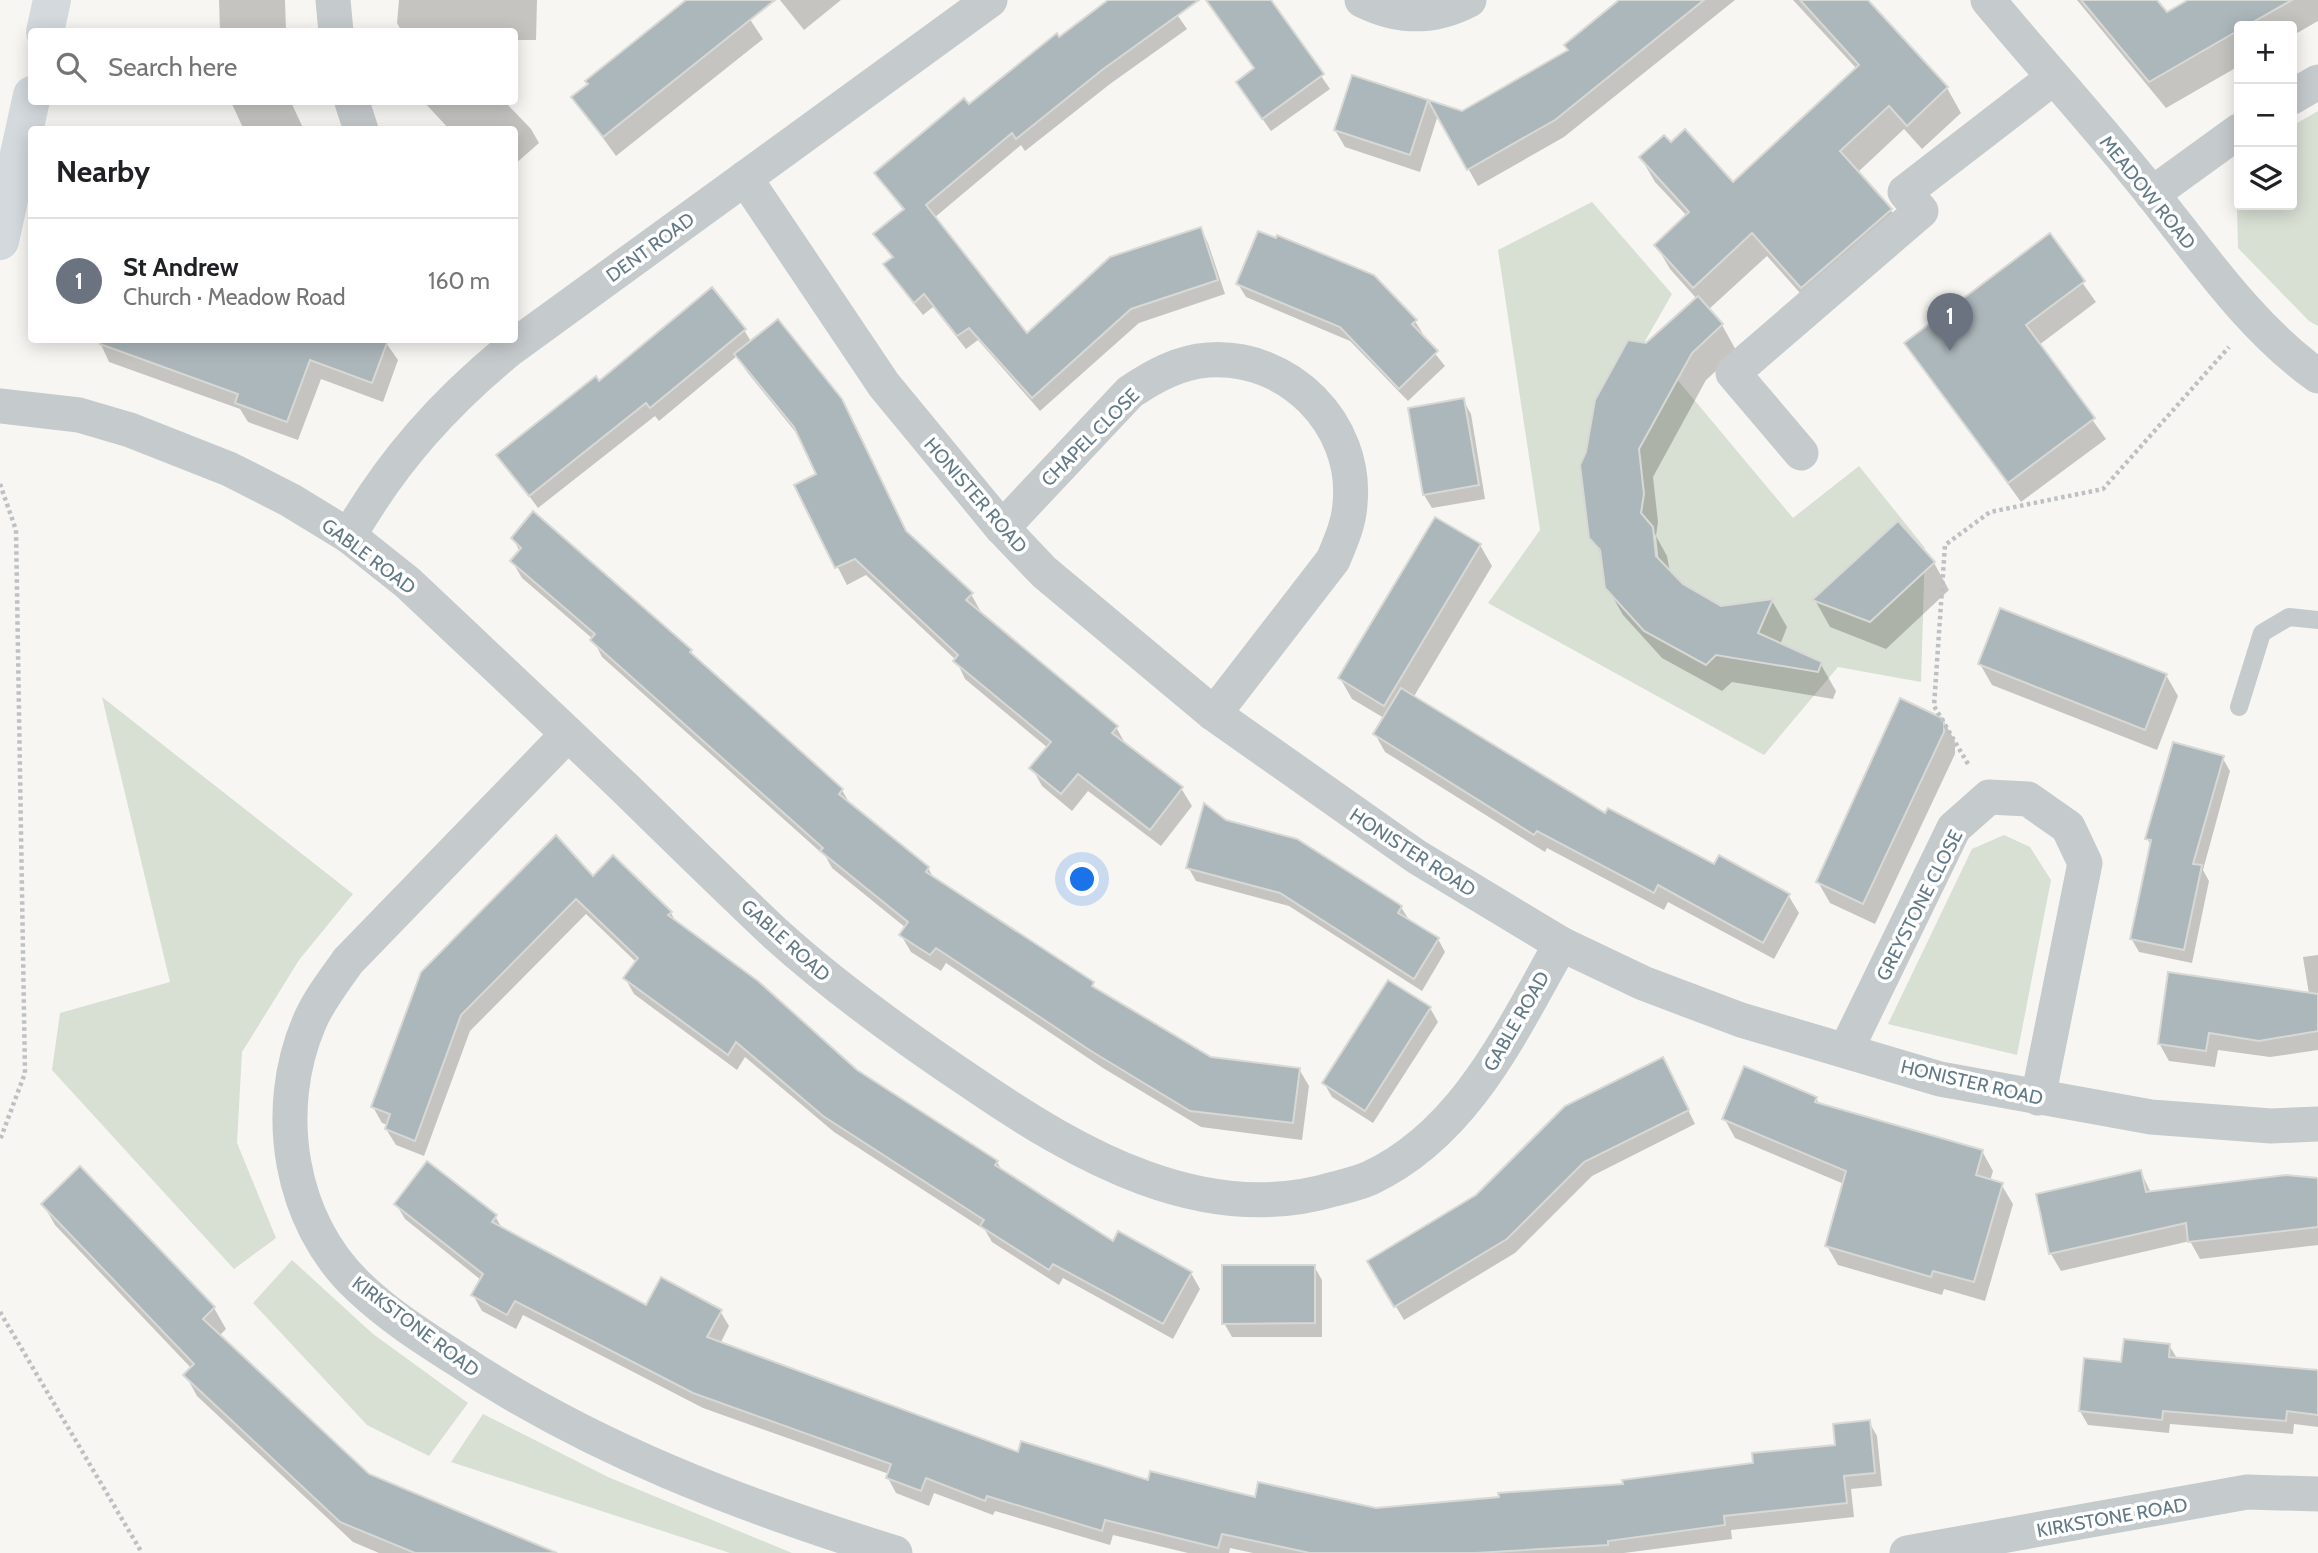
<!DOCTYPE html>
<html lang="en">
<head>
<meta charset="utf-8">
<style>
	body { margin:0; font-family:Cabin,sans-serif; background:#f2f2f2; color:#202124 }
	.controls { position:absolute; right:21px; top:21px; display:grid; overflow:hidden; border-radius:7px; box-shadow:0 4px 18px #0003 }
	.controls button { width:63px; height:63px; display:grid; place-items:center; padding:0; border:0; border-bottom:2px solid #e0e0e0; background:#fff; color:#202124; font:35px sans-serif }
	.you { position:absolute; left:1083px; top:880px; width:24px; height:24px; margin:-18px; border:5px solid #fff; border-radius:50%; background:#1a73e8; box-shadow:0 0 0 10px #1a73e833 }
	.badge { display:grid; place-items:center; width:46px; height:46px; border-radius:50%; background:#0b8043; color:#fff; font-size:23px; font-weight:700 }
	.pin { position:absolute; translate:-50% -58px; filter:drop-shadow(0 2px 4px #0008) }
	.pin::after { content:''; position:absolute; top:37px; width:24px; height:21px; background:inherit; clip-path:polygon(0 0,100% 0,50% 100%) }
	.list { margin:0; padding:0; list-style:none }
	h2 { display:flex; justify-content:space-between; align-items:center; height:91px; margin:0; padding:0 28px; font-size:30px }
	h2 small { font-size:23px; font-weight:400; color:#757577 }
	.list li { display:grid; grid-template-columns:46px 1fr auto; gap:21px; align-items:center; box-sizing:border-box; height:126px; padding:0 28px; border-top:2px solid #e0e0e0 }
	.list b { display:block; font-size:26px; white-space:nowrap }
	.list p { margin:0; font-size:23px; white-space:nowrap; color:#757577 }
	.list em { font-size:23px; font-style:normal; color:#757577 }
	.icon { flex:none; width:38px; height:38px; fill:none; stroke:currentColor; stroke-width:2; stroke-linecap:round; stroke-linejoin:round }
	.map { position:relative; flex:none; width:2318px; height:1553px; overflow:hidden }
	.search { position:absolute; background:#fff; box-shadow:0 4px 18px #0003; left:28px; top:28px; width:490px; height:77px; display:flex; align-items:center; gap:18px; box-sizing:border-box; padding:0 24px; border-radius:7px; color:#757577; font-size:26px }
	.panel { position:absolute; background:#fff; box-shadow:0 4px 18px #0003; left:28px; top:126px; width:490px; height:217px; border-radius:7px }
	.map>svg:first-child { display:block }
	.green { fill:#d8dfd3 }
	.shadow { fill:#0003; fill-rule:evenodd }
	.building { fill:#acb7bb; stroke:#d8d8d5; stroke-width:2 }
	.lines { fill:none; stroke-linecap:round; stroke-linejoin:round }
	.path { stroke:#bec1c3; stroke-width:4.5; stroke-dasharray:3.5 3.5; stroke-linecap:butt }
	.lane { stroke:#c5cacd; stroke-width:18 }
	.street { stroke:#c5cacd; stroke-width:35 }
	.secondary { stroke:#d3d9dd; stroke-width:38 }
	.labels { text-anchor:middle; stroke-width:7; stroke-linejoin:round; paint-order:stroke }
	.street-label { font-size:19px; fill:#627a87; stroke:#fff }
</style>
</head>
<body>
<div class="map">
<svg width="2318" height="1553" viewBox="0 0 2318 1553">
	<rect width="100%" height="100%" fill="#f7f6f2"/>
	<g class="green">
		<polygon points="2318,111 2318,326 2309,321 2238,248 2236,171 2239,168 2239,205 2292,205 2292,126"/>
		<polygon points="1592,202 1672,294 1645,341 1793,518 1859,466 1925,548 1921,682 1838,667 1764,755 1488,603 1540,530 1498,250"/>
		<polygon points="102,697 353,894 299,960 242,1052 237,1143 276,1238 234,1269 52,1070 60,1013 170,982"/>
		<polygon points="2004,835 2030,847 2051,880 2017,1055 1888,1024 1972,849"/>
		<polygon points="292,1260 373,1334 468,1403 429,1456 367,1425 253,1303"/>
		<polygon points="483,1414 608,1477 792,1553 730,1553 451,1462"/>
	</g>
	<g class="shadow">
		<polygon points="219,0 285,0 286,32 220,32"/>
		<polygon points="399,0 537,0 536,40 514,40 514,32 402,32 397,23"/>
		<polygon points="689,0 737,0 763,39 616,156 574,98"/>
		<polygon points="780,0 841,0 804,30"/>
		<polygon points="1111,0 1167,0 1187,29 1110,84 1025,151 1021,145 934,218 1026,335 1201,229 1208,243 1225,294 1139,323 1040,411 978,340 966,349 933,307 923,315 892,276 886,264 893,259 876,234 904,211 876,174"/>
		<polygon points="1229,0 1269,0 1330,89 1271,131 1246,96 1255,70"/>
		<polygon points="1622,0 1735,0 1564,137 1478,186 1438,115 1420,172 1345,147 1335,130 1353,77 1462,113 1570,51"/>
		<path d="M1793,0h72l82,88 14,25 -39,36 -18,-20 -47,44 34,37 14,25 -89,76 -49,-55 -59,54 14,15 15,27 -31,28 -53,97 5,45 -2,14 11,20 3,16 12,14 38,21 52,-6 15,26 -7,18 40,18 16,28 -3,8 -101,-17 -10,9 -60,-33 -39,-43 -16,-28 -4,-29 -12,-21 56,-192 50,-46 -27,-30 -14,-24 31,-29 -32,-34 -14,-24 30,-13 62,39 124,-115zM1652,528l4,8 3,28 -3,1z"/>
		<polygon points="2077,0 2155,0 2167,15 2191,0 2318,0 2318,21 2292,36 2292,26 2239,26 2239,66 2166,108"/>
		<polygon points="231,102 291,102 304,130 244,130"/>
		<polygon points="424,102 505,102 531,129 539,143 514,165 514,130 450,130"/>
		<polygon points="2049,236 2096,302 2039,345 2106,439 2021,502 1906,343"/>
		<polygon points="1238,284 1415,321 1423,334 1421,336 1445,366 1408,401 1350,341 1246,297"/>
		<polygon points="744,330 752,343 841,400 908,535 971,594 981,612 979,614 1116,727 1126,745 1181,788 1192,806 1161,846 1088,791 1072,811 1042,786 1032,768 1048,748 965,679 956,660 866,575 847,585 796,486 819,475 802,440 747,372 737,356 659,421 655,416 538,508 499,455 599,383"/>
		<polygon points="99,340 384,340 398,360 383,402 321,379 298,440 248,422 240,409 109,362"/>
		<polygon points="1463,400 1471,414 1485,499 1432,508 1424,495"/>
		<polygon points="1898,523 1934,563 1949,590 1886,649 1830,627 1815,600"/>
		<polygon points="513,538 691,651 695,658 842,790 851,806 928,868 935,880 1092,984 1096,990 1210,1058 1299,1069 1309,1086 1302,1140 1201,1127 1103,1068 946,963 941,971 911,952 901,935 906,928 832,868 826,857 602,657 593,639 522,578 512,561 520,552"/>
		<polygon points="1480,545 1492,566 1413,698 1606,815 1715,866 1788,895 1799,913 1774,959 1668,902 1664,910 1547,848 1545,852 1385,752 1375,734 1384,718 1352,699 1340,678"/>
		<polygon points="1980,664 2166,675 2178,696 2157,750 1992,685"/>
		<polygon points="1943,720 1955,741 1955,754 1875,924 1830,903 1818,882"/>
		<polygon points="2222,757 2230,771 2203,870 2209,881 2192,963 2139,952 2131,938 2152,846 2147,839"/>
		<polygon points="1225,822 1401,907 1409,920 1438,939 1445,952 1422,991 1289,906 1196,881 1188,867"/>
		<polygon points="593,878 671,913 677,924 856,1071 997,1162 1003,1172 1113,1243 1191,1273 1200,1289 1173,1339 1063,1278 1059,1285 992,1242 985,1230 834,1132 745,1057 737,1070 634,994 625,978 636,962 586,914 470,1031 424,1156 396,1145 386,1129 388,1125 382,1123 373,1107 422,973"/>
		<polygon points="2318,955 2318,1050 2270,1057 2218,1050 2215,1067 2169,1061 2159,1043 2309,994 2303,957"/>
		<polygon points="1430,1008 1438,1022 1373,1123 1332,1097 1324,1083"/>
		<polygon points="1670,1073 1695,1124 1592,1176 1515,1253 1404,1320 1369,1262"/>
		<polygon points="1816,1098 1820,1105 1982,1151 1993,1171 1990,1181 2001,1184 2013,1204 1985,1301 1944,1289 1942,1295 1838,1265 1827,1246 1844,1184 1735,1138 1724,1118"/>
		<polygon points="2141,1172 2151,1193 2286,1177 2318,1178 2318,1245 2200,1259 2190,1241 2061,1271 2051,1254 2038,1196"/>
		<polygon points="43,1204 214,1308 226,1329 219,1336 369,1476 554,1553 379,1553 353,1542 197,1396 186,1376 192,1369 55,1225"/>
		<polygon points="396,1204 495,1216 503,1230 647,1307 720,1311 729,1326 720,1344 1019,1454 1349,1553 1253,1553 1230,1548 1229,1553 1188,1553 1113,1535 1110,1545 995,1511 993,1515 934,1493 929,1506 896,1493 888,1478 889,1474 703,1408 523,1315 516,1329 482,1311 473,1295 481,1280 405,1219"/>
		<polygon points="1314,1266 1322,1280 1322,1337 1232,1337 1224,1323"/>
		<polygon points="2169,1345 2178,1360 2318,1370 2318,1427 2294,1424 2293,1434 2170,1424 2169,1433 2088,1425 2080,1411 2123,1364"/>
		<polygon points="1869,1422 1877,1436 1882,1486 1851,1489 1854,1517 1731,1530 1732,1539 1624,1553 1394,1553 1625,1486 1837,1447"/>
	</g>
	<g class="building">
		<polygon points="686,0 775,0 603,137 571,97 588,84 585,81"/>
		<polygon points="1108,0 1199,0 1102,70 1016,139 1012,133 926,205 1027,333 1110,257 1201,227 1218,280 1131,309 1032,398 969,328 957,336 924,294 914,303 883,264 893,257 873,234 904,209 874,173 964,98 969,104 1057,33 1059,37"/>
		<polygon points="1206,0 1271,0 1324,74 1262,119 1236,82 1254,68"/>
		<polygon points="1619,0 1704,0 1555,120 1467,170 1428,100 1410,155 1334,130 1352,75 1462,111 1568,50 1564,45"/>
		<polygon points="1800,0 1868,0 1948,87 1907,126 1889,106 1840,151 1892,209 1801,288 1752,233 1693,288 1654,245 1689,212 1639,157 1664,135 1671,142 1685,129 1733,182 1859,65"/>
		<polygon points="2081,0 2157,0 2167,12 2188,0 2292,0 2246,26 2239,26 2239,30 2149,82"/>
		<polygon points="1258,231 1276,238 1277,235 1374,275 1417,320 1412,324 1438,351 1399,389 1340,327 1236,284"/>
		<polygon points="2050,233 2085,281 2026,325 2095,418 2008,483 1904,343"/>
		<polygon points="712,287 746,329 650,408 646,403 529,496 496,455 596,376 599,381"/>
		<polygon points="1698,296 1723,324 1692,353 1639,449 1644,494 1641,513 1653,527 1656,556 1683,584 1721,606 1773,599 1758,633 1822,662 1818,672 1716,655 1706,665 1644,631 1605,588 1600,550 1589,538 1580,465 1586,452 1595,400 1628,340 1646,343"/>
		<polygon points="778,319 842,399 906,531 973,593 966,600 1118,726 1112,733 1183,787 1150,830 1078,774 1061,794 1029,768 1051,742 953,661 958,655 855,559 835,568 794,485 816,474 794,427 734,354"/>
		<polygon points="101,340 388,340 372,383 310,360 287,422 235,403 238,394 100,344"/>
		<polygon points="1464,398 1479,485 1423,495 1408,408"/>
		<polygon points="533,511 692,650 690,652 843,789 839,794 929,867 926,872 1094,982 1092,986 1211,1057 1300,1068 1293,1123 1190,1111 1091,1051 936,948 930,955 899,935 908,922 820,851 823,848 590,640 595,634 510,561 521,548 511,538"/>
		<polygon points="1435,517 1481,544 1384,706 1338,678"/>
		<polygon points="1898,521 1935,562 1870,622 1812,600"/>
		<polygon points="2000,608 2167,674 2145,730 1978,664"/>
		<polygon points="1401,688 1605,813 1608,808 1714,864 1719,855 1790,894 1763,943 1658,885 1654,893 1537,831 1534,835 1373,734"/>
		<polygon points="1900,698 1944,719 1944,732 1863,904 1816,882"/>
		<polygon points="2173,742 2224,756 2193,864 2202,865 2184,950 2130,939 2151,840 2145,839"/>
		<polygon points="1204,803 1226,820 1297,839 1402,906 1398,913 1439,938 1414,979 1280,893 1186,868"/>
		<polygon points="556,835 593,876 613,855 672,912 668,915 758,981 857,1070 998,1161 995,1165 1113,1241 1118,1231 1192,1272 1163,1324 1053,1264 1049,1270 980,1226 984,1220 823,1116 736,1042 728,1055 623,978 638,958 576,899 461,1015 415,1141 385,1129 390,1114 371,1107 421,972"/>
		<polygon points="2168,972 2318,994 2318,1031 2259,1041 2209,1033 2206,1051 2158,1044"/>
		<polygon points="1388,980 1431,1007 1365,1111 1322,1083"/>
		<polygon points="1663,1057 1689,1110 1584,1162 1507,1239 1394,1307 1367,1261 1476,1195 1565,1106"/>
		<polygon points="1744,1066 1817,1097 1815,1102 1983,1150 1976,1175 2003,1183 1974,1282 1933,1271 1931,1277 1825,1246 1846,1171 1722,1119"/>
		<polygon points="427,1161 497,1215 492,1222 646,1305 661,1277 722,1310 707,1337 1018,1452 1021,1441 1148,1480 1150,1471 1255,1497 1258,1482 1376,1508 1499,1497 1498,1493 1623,1484 1622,1480 1753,1463 1752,1453 1835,1445 1833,1424 1870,1420 1875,1473 1844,1476 1847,1503 1724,1516 1725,1525 1608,1541 1608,1545 1476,1553 1310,1553 1222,1534 1218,1548 1105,1520 1102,1531 987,1496 985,1501 926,1478 921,1491 886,1478 891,1464 693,1393 515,1301 507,1315 471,1295 483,1274 394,1204"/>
		<polygon points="80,1166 215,1307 203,1319 369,1474 557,1553 415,1553 340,1522 183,1375 194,1364 41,1204"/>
		<polygon points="2141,1170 2146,1192 2286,1175 2318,1178 2318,1227 2188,1242 2186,1223 2049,1254 2036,1194"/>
		<polygon points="1222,1265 1315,1265 1315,1323 1222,1324"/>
		<polygon points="2124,1339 2170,1344 2169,1357 2318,1370 2318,1415 2287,1411 2286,1421 2163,1411 2162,1420 2079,1411 2084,1358 2121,1362"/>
	</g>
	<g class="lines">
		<g class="path">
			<polyline points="0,484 16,530 25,1073 0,1140"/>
			<polyline points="1968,764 1934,706 1945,545 1990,512 2103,489 2229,347"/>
			<polyline points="0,1312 142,1553"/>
		</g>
		<polyline class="lane" points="2239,707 2262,633 2289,617 2318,620"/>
		<g class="street">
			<polyline points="333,0 336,32"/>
			<path d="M1362,0c36,18 71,19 107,0"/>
			<path d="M1988,0c54,65 112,128 165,195 50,63 99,134 165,181"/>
			<polyline points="2292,97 2318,82"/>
			<polyline points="352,102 361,130"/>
			<polyline points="745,178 884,385 1002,528 1044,572 1214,714 1417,857 1561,944 1643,983 1741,1020 1940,1079 2151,1117 2271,1126 2318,1124"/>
			<polyline points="2152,194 2239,131"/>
			<path d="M0,406l79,9 51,15 99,39 61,31 59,36 59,47c73,69 146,137 218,206 50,49 100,98 151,146 61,55 128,103 197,149 104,71 230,144 360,105 12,-3 25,-6 36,-11 96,-45 142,-148 191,-234"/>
			<polyline points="1801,453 1733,373 1921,211 1905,192 2053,78"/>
			<path d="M1002,528l128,-136c24,-16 49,-30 78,-32 80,-6 150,64 142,144 -1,19 -9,37 -17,56l-119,154"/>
			<path d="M349,536c43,-75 95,-133 161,-187l480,-349"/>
			<path d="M568,734l-220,227c-14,20 -30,40 -39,62 -37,87 -20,199 50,264 29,28 65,51 98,72 135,90 284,146 438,194"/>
			<polyline points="1846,1050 1954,828 1989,797 2028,799 2068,827 2085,863 2038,1098"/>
			<polyline points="1907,1553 2247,1492 2318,1494"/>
		</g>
		<g class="secondary">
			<polyline points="45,32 52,0"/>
			<polyline points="0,241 32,95"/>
		</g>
	</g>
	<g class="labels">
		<g class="street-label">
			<text transform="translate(2148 192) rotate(51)" y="7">MEADOW ROAD</text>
			<text transform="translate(650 247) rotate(-36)" y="7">DENT ROAD</text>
			<text transform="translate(1090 437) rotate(-45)" y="7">CHAPEL CLOSE</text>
			<text transform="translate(976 495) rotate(49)" y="7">HONISTER ROAD</text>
			<text transform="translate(369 556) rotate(37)" y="7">GABLE ROAD</text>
			<text transform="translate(1413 852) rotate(33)" y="7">HONISTER ROAD</text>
			<text transform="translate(1919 905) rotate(-63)" y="7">GREYSTONE CLOSE</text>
			<text transform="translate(786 940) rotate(42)" y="7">GABLE ROAD</text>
			<text transform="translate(1516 1021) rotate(-60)" y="7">GABLE ROAD</text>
			<text transform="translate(1972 1082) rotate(13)" y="7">HONISTER ROAD</text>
			<text transform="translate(416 1326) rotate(37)" y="7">KIRKSTONE ROAD</text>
			<text transform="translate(2112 1517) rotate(-10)" y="7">KIRKSTONE ROAD</text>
		</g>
	</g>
</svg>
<div class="controls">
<button>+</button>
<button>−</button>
<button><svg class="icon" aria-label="layers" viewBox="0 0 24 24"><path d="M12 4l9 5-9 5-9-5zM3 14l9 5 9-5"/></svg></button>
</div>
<div class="you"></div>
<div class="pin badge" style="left:1950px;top:351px;background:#6b7280">1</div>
<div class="search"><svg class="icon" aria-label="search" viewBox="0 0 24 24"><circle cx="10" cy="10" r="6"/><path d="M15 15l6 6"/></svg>Search here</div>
<section class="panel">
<h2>Nearby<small></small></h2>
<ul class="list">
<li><span class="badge" style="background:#6b7280">1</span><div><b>St Andrew</b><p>Church · Meadow Road</p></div><em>160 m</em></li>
</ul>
</section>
</div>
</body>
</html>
